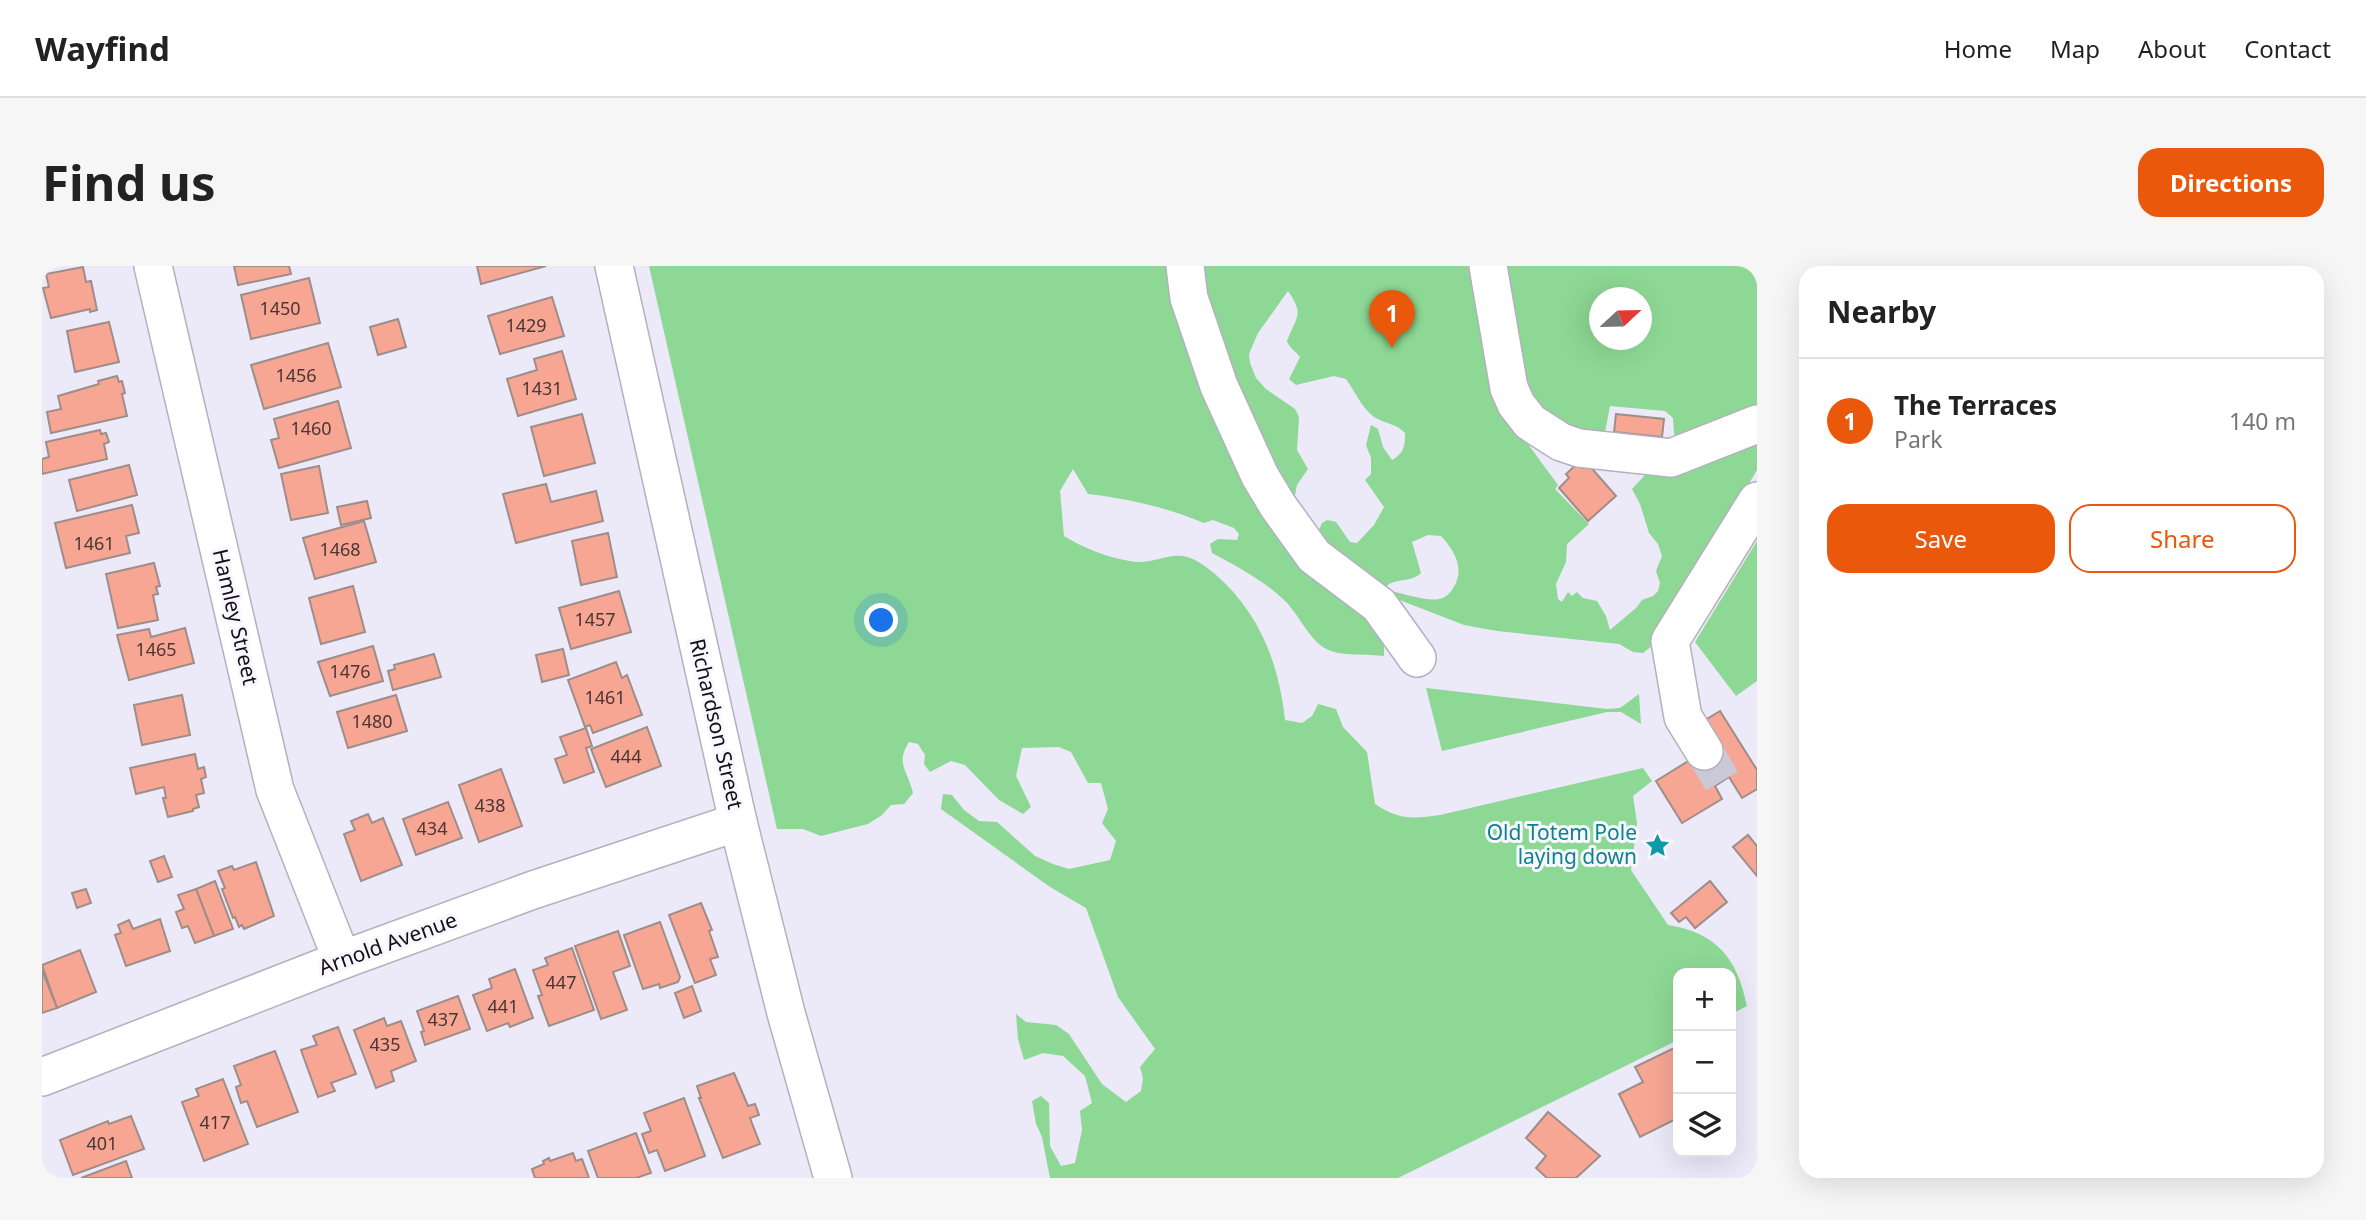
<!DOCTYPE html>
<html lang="en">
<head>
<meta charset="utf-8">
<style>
	body { margin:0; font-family:"Noto Sans",sans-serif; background:#f6f6f6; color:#222 }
	.controls { position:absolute; right:21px; bottom:21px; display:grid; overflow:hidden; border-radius:14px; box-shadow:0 7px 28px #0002 }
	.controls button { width:63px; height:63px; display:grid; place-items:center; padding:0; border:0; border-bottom:2px solid #e0e0e0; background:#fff; color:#222; font:35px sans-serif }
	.compass { position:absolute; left:1547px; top:21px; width:63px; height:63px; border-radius:50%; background:#fff; box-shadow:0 7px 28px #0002; rotate:68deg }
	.you { position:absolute; left:840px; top:355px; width:24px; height:24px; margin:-18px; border:5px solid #fff; border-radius:50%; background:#1a73e8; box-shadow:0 0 0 10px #1a73e833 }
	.badge { display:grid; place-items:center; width:46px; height:46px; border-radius:50%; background:#ea580c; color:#fff; font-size:23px; font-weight:700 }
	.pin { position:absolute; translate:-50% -58px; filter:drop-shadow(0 2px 4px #0008) }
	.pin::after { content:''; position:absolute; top:37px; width:24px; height:21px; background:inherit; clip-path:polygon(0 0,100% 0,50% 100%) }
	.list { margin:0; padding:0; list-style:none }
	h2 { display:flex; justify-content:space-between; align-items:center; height:91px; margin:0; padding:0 28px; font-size:30px }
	h2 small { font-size:23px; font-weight:400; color:#767676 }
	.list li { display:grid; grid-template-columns:46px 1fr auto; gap:21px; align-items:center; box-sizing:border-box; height:126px; padding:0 28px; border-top:2px solid #e0e0e0 }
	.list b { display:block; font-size:26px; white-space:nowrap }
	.list p { margin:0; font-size:23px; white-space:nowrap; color:#767676 }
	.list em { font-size:23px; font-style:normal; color:#767676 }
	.actions { display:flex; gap:14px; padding:21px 28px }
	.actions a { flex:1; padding:16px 0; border:2px solid #ea580c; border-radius:21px; text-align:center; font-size:24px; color:#ea580c }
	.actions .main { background:#ea580c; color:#fff }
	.icon { flex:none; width:38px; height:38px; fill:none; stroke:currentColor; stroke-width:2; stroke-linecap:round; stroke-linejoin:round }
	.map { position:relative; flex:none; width:1715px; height:912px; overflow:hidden; border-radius:21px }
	header { display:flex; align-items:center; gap:42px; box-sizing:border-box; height:98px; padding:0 35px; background:#fff; border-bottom:2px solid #e0e0e0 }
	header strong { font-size:33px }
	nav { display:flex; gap:38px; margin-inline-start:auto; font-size:24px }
	.intro { display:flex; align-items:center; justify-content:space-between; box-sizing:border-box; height:168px; padding:0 42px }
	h1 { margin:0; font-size:49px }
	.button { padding:18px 32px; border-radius:21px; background:#ea580c; color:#fff; font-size:24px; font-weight:700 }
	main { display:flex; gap:42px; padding:0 42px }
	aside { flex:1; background:#fff; border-radius:21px; box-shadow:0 7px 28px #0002 }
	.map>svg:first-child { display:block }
	.green { fill:#8dd895; fill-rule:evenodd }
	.building { fill:#f7a693; stroke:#9e8d88; stroke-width:2 }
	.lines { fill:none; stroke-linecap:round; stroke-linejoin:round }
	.minor-tunnel { stroke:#cbc8d7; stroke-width:37; stroke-dasharray:37 18; stroke-linecap:butt }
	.minor-casing { stroke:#b4b0bf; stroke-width:40 }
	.minor { stroke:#fff; stroke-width:37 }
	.labels { text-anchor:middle; stroke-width:6; stroke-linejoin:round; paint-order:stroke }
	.number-label { font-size:18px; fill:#4b3635 }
	.street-label { font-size:21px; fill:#121016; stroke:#f9f7fe }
	.culture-label { font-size:21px; fill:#0d838f; stroke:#f9f7fe; text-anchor:end }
</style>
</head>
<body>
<header>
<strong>Wayfind</strong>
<nav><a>Home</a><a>Map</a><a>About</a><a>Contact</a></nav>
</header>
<div class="intro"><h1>Find us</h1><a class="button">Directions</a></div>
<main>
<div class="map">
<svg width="1715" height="912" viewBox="0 0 1715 912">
	<rect width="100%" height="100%" fill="#ece9f9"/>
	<g class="green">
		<path d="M607,0h828l42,166 39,53 -3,4 34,35 -22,20 -1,18 -10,22 2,15 4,3 6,-10 4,4 5,-4 6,6 14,3 9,15 4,14 26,-22 6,-8 11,-4 5,-5 2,-8 -4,-12 6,-15 -4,-12 -9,-11 -9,-29 -8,-15 15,-16 29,-13 -3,-42 -8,-7 -55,-5 -5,26 -24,3 -54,-36 -30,-133h260v204l-105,176 -9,7 -10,-1 -14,-8 -122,-13 -33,-6 -80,-31v62c-14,-2 -41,0 -53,-5 -22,-8 -30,-35 -47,-51 -21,-20 -46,-33 -72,-47l-2,-9 8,-5 19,1 2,-6 -5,-6 -21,-8 -9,3c-38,-16 -75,-24 -116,-29l-15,-25 -13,22 4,45c21,13 52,25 76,26 15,0 28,-8 43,-6 12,2 22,10 32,18 44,38 64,89 70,146l17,3 10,-7 6,-12 18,5 7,18 24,25 8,52c24,16 37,15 65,11l203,-47 9,13 -19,15 4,27 -6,47 37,55c49,8 69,33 79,81l-16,8v-41h-53v67l-280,138h-348l-8,-41 -6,-13 -4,-23 9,-5 8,7 1,43 11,20 14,-3 7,-33 -2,-19 12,-8 -7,-27 -22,-20 -20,-3 -19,7 -6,-21 -2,-25 10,8 30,3 13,9 33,50 24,18 15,-11 2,-13 -3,-11 15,-18 -37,-52 -32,-89 -36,-21 -109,-78 2,-15 9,1 12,15 15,11 18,1 38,34 18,8 16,5 41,-9 6,-19 -14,-18 6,-14 -7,-26h-13l-17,-31 -12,-5 -37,1 -6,28 15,31 -8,7 -24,-14 -34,-35 -14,-4 -21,11 -6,-8 1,-9 -7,-11 -9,-2c-14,22 -1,29 4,51l-9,11 -13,1 -9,10 -14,9 -47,12 -18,-7h-26zM1246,25c17,24 8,26 -1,50 2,7 9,10 13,16l-11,22 7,6 38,-9 12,3c10,14 15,28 28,38 11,7 22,6 31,16 0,14 -1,20 -13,27l-9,-13 -5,-18 -7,-4 -5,20 5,13v16l-6,6 19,27 -10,18 -17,18 -7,-1 -14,-20 -9,-2 -5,3 -3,7 -7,1 -19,-26 4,-20 11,-16 -11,-19 2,-33 -4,-8 -29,-20 -10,-11 -6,-15 -1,-9 9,-21zM1558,32h42v42h-42zM1386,269l13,1c14,15 25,34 11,54 -3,4 -7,8 -13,9 -11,3 -37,-6 -49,-8l-5,-3c10,-12 25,-4 36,-15l-9,-31z"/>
		<polygon points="1715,275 1715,415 1694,430 1653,376"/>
		<polygon points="1384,422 1565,443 1578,442 1597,428 1599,458 1579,446 1565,446 1400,485"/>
	</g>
	<g class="building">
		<polygon points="192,0 247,0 249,8 196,19"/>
		<polygon points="435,0 504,0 439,18"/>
		<polygon points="41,1 44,16 49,15 55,44 48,46 48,43 9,52 1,22 7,21 4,8"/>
		<polygon points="267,12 278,57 209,73 199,29"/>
		<polygon points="510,31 522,70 458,88 446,50"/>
		<polygon points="356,53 364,81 336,89 328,61"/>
		<polygon points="67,56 77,96 33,106 25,65"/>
		<polygon points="286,77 299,121 222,143 209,99"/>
		<polygon points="520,85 534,133 476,150 465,113 495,104 492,93"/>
		<polygon points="75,110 77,116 80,115 83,127 80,128 85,150 9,167 5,146 19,143 16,130 57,118 56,115"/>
		<polygon points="296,135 309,182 237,202 229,174 237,172 232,153"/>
		<polygon points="540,148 553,197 502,210 489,161"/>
		<polygon points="1574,148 1622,153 1620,171 1572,166"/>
		<polygon points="58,164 59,168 64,167 67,176 62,178 65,193 0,208 0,193 7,191 4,176"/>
		<polygon points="1536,197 1540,202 1545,197 1574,230 1546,255 1517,222 1527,212 1524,208"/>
		<polygon points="87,199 95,229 35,245 27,214"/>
		<polygon points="277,200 286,247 249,254 239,208"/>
		<polygon points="504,218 509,236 554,225 561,255 474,277 461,228"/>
		<polygon points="325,235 329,252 299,259 295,241"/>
		<polygon points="90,239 97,267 84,270 88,287 24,302 13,257"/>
		<polygon points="322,255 334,296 273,313 261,272"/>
		<polygon points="566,267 575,311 539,319 530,275"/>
		<polygon points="112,297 118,320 114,321 116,328 111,329 116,354 76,362 64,308"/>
		<polygon points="311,320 323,366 279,378 267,332"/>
		<polygon points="577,325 589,366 529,383 517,342"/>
		<polygon points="143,362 152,397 87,414 75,369 107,363 109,371"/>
		<polygon points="331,380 341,415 288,430 276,396"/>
		<polygon points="521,383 527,409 500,416 494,389"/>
		<polygon points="392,388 399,411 351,424 346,405 353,403 352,399"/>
		<polygon points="574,396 580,412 585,409 600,449 551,467 548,459 543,461 526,414"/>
		<polygon points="140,429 148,469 100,479 92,439"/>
		<polygon points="354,429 365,465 306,482 295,446"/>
		<polygon points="1678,445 1715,504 1715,523 1700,532 1687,511 1673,520 1680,533 1640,557 1614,515 1669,481 1655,459"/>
		<polygon points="605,461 619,500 564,521 549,483"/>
		<polygon points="544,462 550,480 544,482 552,506 522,517 513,493 525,489 518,471"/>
		<polygon points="153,488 156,503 162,501 164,511 159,513 162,527 154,529 157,541 151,543 151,545 126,551 121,532 124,532 122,521 94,528 88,502"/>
		<polygon points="459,503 480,560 437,576 417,519"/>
		<polygon points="406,536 420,572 374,589 361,553"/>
		<polygon points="326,548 330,557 341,552 360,599 319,615 302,568 313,564 309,555"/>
		<polygon points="1706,569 1715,580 1715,610 1691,581"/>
		<polygon points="122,590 130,611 116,616 108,595"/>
		<polygon points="214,596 232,650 202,663 200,659 197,661 193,651 191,652 180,623 183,622 176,605 190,600 192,604"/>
		<polygon points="173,615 191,663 172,670 154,623"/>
		<polygon points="1668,615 1685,636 1653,662 1644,651 1637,656 1629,647"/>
		<polygon points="44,623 49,637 35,642 30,627"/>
		<polygon points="154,623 172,670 153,677 146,660 140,662 134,646 142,643 136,629"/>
		<polygon points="659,637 670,664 667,665 676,691 668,693 674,709 653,717 627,649"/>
		<polygon points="118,653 128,685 84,700 73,669 79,667 76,659 87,654 91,663"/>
		<polygon points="618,656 638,711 636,716 618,722 617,718 601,723 582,669"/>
		<polygon points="576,665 588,700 571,706 585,744 559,753 533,680"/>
		<polygon points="530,682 552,744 507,760 496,730 500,729 491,704 506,699 503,692"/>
		<polygon points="38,684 54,726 15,742 0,699"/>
		<polygon points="473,703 491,752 468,761 466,757 445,765 431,729 450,722 447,713"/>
		<polygon points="0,704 15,742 0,747"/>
		<polygon points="650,720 659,745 642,752 633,727"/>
		<polygon points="416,730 428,763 383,779 379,766 382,765 375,745"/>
		<polygon points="342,752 345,760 359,755 374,795 349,805 352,815 334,822 312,764"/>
		<polygon points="296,761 314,808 289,817 293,825 276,831 259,784 275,779 271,770"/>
		<polygon points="1634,781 1636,786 1636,849 1632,851 1634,853 1598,871 1577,828 1601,816 1593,801"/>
		<polygon points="233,785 256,846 215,861 205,835 199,837 194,821 199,819 192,800"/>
		<polygon points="692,807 706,840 713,838 717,849 708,852 718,878 681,892 657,832 659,832 655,820"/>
		<polygon points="181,813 206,878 162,895 140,836 157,830 154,823"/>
		<polygon points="642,832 663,890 623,905 615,884 607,887 600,868 609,865 602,847"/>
		<polygon points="1506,846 1558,890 1534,912 1505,912 1494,902 1504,890 1484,872"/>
		<polygon points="89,850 102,883 31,909 18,874 66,855 67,858"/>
		<polygon points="594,867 609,907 594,912 556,912 546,885"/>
		<polygon points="531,887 534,895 540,893 547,912 493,912 490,903 502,898 501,895 507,892 508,895"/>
		<polygon points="84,895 90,912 39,912"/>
	</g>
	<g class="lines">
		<polyline class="minor-tunnel" points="1662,485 1680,515"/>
		<defs>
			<g id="minor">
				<polyline points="111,0 233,524 300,694"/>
				<polyline points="572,0 696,556 744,747 791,912"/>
				<polyline points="1143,0 1147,32 1177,120 1218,210 1236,240 1272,290 1337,339 1375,392"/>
				<polyline points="1446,0 1467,122 1474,138 1488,156 1519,176 1537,182 1629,192 1715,158"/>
				<polyline points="1662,485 1641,451 1628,375 1715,235"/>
				<polyline points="0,811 300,694 491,624 696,556"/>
			</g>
		</defs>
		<use href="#minor" class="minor-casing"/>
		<use href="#minor" class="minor"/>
	</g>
	<defs>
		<symbol id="sight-bare" viewBox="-9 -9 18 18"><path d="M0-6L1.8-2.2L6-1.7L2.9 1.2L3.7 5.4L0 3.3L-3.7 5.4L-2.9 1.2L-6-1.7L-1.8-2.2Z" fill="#0f9aa8" stroke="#f9f7fe" stroke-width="2.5" paint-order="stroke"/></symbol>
	</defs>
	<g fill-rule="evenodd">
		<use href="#sight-bare" x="1598" y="562" width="35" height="35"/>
	</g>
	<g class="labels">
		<g class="number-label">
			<text x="238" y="49">1450</text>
			<text x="484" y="66">1429</text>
			<text x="254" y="116">1456</text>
			<text x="500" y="129">1431</text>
			<text x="269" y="169">1460</text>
			<text x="52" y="284">1461</text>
			<text x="298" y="290">1468</text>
			<text x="553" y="360">1457</text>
			<text x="114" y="390">1465</text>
			<text x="308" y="412">1476</text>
			<text x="563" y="438">1461</text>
			<text x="330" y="462">1480</text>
			<text x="584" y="497">444</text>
			<text x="448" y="546">438</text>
			<text x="390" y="569">434</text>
			<text x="519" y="723">447</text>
			<text x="461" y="747">441</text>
			<text x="401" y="760">437</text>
			<text x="343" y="785">435</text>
			<text x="173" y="863">417</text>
			<text x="60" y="884">401</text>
		</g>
		<g class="street-label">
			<text transform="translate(193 351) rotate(77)" y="7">Hamley Street</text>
			<text transform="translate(674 458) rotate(77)" y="7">Richardson Street</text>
			<text transform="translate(346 678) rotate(-20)" y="7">Arnold Avenue</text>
		</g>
		<g class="culture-label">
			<text x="1595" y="574">Old Totem Pole<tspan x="1595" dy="24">laying down</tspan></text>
		</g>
	</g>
</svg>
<div class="controls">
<button>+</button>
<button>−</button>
<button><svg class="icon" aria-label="layers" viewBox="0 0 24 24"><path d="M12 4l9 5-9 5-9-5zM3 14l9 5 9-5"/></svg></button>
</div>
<svg class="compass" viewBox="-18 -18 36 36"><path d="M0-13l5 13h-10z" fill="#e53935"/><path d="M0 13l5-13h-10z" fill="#767676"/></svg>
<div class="you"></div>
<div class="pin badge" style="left:1350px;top:82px">1</div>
</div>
<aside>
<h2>Nearby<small></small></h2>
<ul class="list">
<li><span class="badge">1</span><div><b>The Terraces</b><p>Park</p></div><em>140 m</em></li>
</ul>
<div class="actions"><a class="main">Save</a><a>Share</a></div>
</aside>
</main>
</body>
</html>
